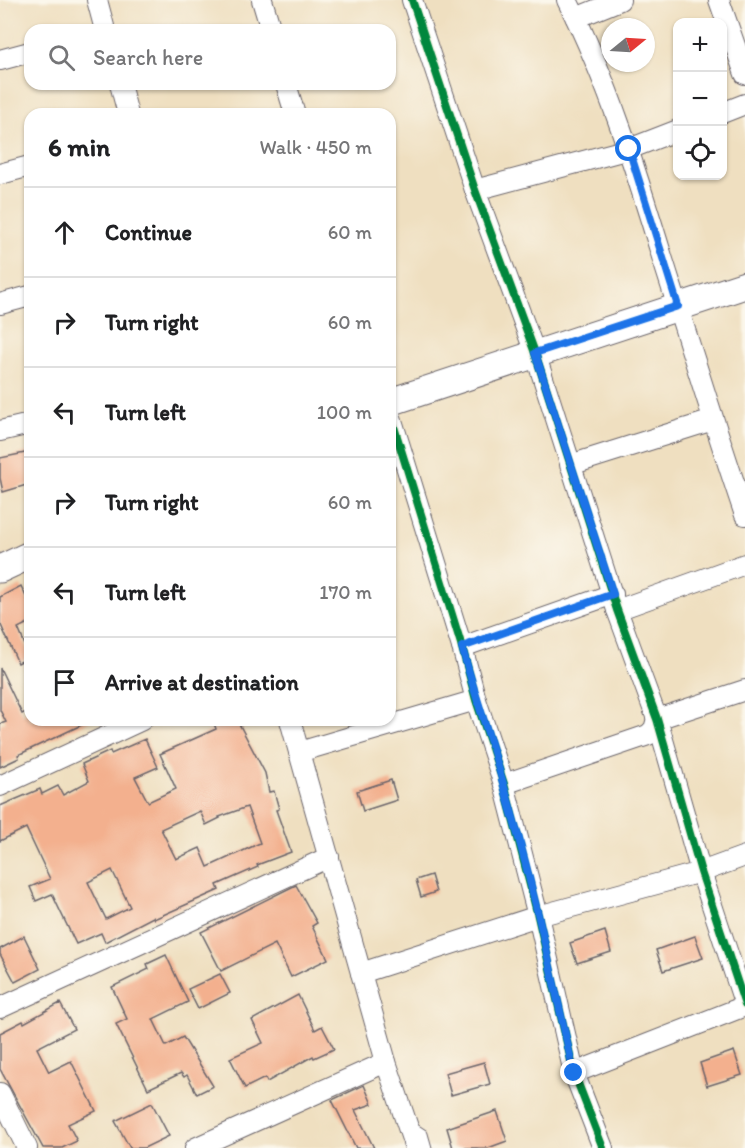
<!DOCTYPE html>
<html lang="en">
<head>
<meta charset="utf-8">
<style>
	body { margin:0; font-family:Itim,sans-serif; background:#f2f2f2; color:#202124 }
	.controls { position:absolute; right:18px; top:18px; display:grid; overflow:hidden; border-radius:12px; box-shadow:0 2px 4px #0004 }
	.controls button { width:54px; height:54px; display:grid; place-items:center; padding:0; border:0; border-bottom:2px solid #e0e0e0; background:#fff; color:#202124; font:30px sans-serif }
	.compass { position:absolute; left:601px; top:18px; width:54px; height:54px; border-radius:50%; background:#fff; box-shadow:0 2px 4px #0004; rotate:72deg }
	.stop { position:absolute; width:18px; height:18px; margin:-14px; border:4px solid #1a73e8; border-radius:50%; background:#fff }
	.stop.end { background:#1a73e8; border-color:#fff; box-shadow:0 2px 6px #0008 }
	.list { margin:0; padding:0; list-style:none }
	h2 { display:flex; justify-content:space-between; align-items:center; height:78px; margin:0; padding:0 24px; font-size:26px }
	h2 small { font-size:20px; font-weight:400; color:#757577 }
	.list li { display:grid; grid-template-columns:39px 1fr auto; gap:18px; align-items:center; box-sizing:border-box; height:90px; padding:0 24px; border-top:2px solid #e0e0e0 }
	.list b { display:block; font-size:22px; white-space:nowrap }
	.list em { font-size:20px; font-style:normal; color:#757577 }
	.icon { flex:none; width:33px; height:33px; fill:none; stroke:currentColor; stroke-width:2; stroke-linecap:round; stroke-linejoin:round }
	.map { position:relative; flex:none; width:745px; height:1148px; overflow:hidden }
	.search { position:absolute; background:#fff; box-shadow:0 2px 4px #0004; left:24px; top:24px; width:372px; height:66px; display:flex; align-items:center; gap:15px; box-sizing:border-box; padding:0 21px; border-radius:18px; color:#757577; font-size:22px }
	.panel { position:absolute; background:#fff; box-shadow:0 2px 4px #0004; left:24px; top:108px; width:372px; height:618px; border-radius:18px }
	.map>svg:first-child { display:block }
	.building { fill:#f3b08e; fill-rule:evenodd }
	.lines { fill:none; stroke-linecap:round; stroke-linejoin:round }
	.lane-casing { stroke:#6a646a; stroke-width:11 }
	.street-casing { stroke:#6a646a; stroke-width:22 }
	.secondary-casing { stroke:#6a646a; stroke-width:29 }
	.lane { stroke:#fff; stroke-width:9 }
	.street { stroke:#fff; stroke-width:20 }
	.secondary { stroke:#fff; stroke-width:27 }
	.cycleway-casing { stroke:#fbf7ec; stroke-width:11 }
	.cycleway { stroke:#00873e; stroke-width:8 }
	.route { stroke:#1a73e8; stroke-width:8 }
</style>
</head>
<body>
<div class="map">
<svg width="745" height="1148" viewBox="0 0 745 1148">
	<rect width="100%" height="100%" fill="#fbf7ec"/>
	<filter id="ink" filterUnits="userSpaceOnUse"><feTurbulence type="fractalNoise" baseFrequency=".0167" numOctaves="2"/><feDisplacementMap in="SourceGraphic" scale="12" xChannelSelector="R" yChannelSelector="G"/><feConvolveMatrix kernelMatrix="1 2 1 2 8 2 1 2 1" color-interpolation-filters="sRGB"/></filter>
	<filter id="wash" filterUnits="userSpaceOnUse"><feTurbulence type="fractalNoise" baseFrequency=".008" numOctaves="4" result="noise"/><feDisplacementMap in="SourceGraphic" scale="24" xChannelSelector="R" yChannelSelector="G"/><feGaussianBlur stdDeviation="1.35" result="paint"/><feColorMatrix in="noise" values="0 0 0 0 0 0 0 0 0 0 0 0 0 0 0 0 0 1.4 0 .05"/><feComposite in="paint" operator="in"/></filter>
	<g filter="url(#wash)">
		<rect width="100%" height="100%" fill="#efdfc0"/>
		<g id="blocks">
			<g class="building">
				<polygon points="30,452 30,484 3,492 0,478 0,458"/>
				<polygon points="21,586 30,605 30,622 18,628 30,657 18,663 0,623 0,597"/>
				<polygon points="0,668 22,714 30,710 30,720 92,720 18,755 19,758 0,767 0,724 6,722 0,710"/>
				<path d="M213,720h24l28,53 4,19 5,-1 5,18 -3,1 15,42 -34,13 1,2 -41,18 2,5 -65,29 -1,-2 -48,25 -4,-9 -25,11 -24,-50 -16,7 -6,-14 20,-8 -24,-51 -26,13v-35l40,-17 2,5 16,-8 5,9 26,-14 -7,-17 28,-13 1,3 34,-15 13,28 -23,10 13,25 28,-13 -16,-35 56,-25zM247,807l13,36 -52,24 -8,-19 -24,11 -15,-30 39,-18 6,14 14,-7 -1,-1zM112,870l18,37 -24,12 -18,-37z"/>
				<polygon points="391,780 397,800 363,811 357,791"/>
				<polygon points="431,875 436,892 421,897 416,880"/>
				<polygon points="296,885 317,923 312,926 328,959 291,977 275,944 221,971 201,932"/>
				<polygon points="605,931 611,952 577,963 570,943"/>
				<polygon points="24,936 40,969 15,982 0,954 0,949"/>
				<polygon points="695,936 703,958 663,971 656,950"/>
				<polygon points="166,955 188,1002 153,1019 166,1046 183,1037 213,1086 197,1094 187,1075 184,1077 181,1073 148,1089 116,1024 127,1019 112,987 149,969 147,964"/>
				<polygon points="220,974 230,993 198,1009 188,989"/>
				<polygon points="298,995 315,1030 322,1026 334,1049 314,1058 313,1056 267,1082 265,1078 245,1088 230,1058 263,1043 252,1020"/>
				<polygon points="60,1003 74,1029 37,1048 49,1072 71,1061 96,1111 68,1124 77,1141 62,1148 43,1148 0,1069 0,1033 23,1021 24,1023"/>
				<polygon points="734,1051 742,1075 707,1086 700,1063"/>
				<polygon points="484,1062 490,1084 451,1095 445,1073"/>
				<polygon points="364,1085 372,1104 355,1110 374,1148 356,1148 332,1100"/>
				<polygon points="152,1103 169,1136 144,1148 130,1148 115,1121"/>
				<polygon points="497,1111 507,1141 488,1148 453,1148 447,1128"/>
			</g>
		</g>
	</g>
	<g filter="url(#ink)">
		<use href="#blocks" fill-opacity="0" stroke="#6a646a" stroke-width="1.5"/>
		<g class="lines">
			<defs>
				<polyline id="lane" points="411,1126 423,1134 427,1148"/>
				<g id="street">
					<polyline points="97,0 105,30"/>
					<polyline points="262,0 271,30"/>
					<polyline points="412,0 475,190 535,353 617,610 657,719 701,872 745,1005"/>
					<path d="M567,0c42,83 69,171 96,260 27,85 53,170 82,255"/>
					<polyline points="719,0 745,74"/>
					<polyline points="576,18 620,0"/>
					<polyline points="0,60 30,52"/>
					<polyline points="120,84 128,114"/>
					<polyline points="286,84 295,114"/>
					<polyline points="722,113 745,104"/>
					<polyline points="0,174 30,166"/>
					<polyline points="475,190 629,149 678,130"/>
					<polyline points="0,304 30,296"/>
					<polyline points="390,414 462,647 476,700 504,784 538,916 574,1073 603,1148"/>
					<polyline points="0,431 30,424"/>
					<polyline points="570,465 713,420"/>
					<polyline points="617,610 745,564"/>
					<polyline points="462,647 613,594"/>
					<polyline points="290,720 386,1062 415,1148"/>
					<polyline points="299,752 476,700"/>
					<polyline points="504,784 648,735 654,729 657,719 745,690"/>
					<polyline points="0,786 142,720"/>
					<polyline points="361,973 538,916 701,872 745,856"/>
					<polyline points="0,1008 329,857"/>
					<polyline points="574,1073 745,1006"/>
					<polyline points="0,1093 27,1148"/>
					<polyline points="195,1148 386,1062"/>
				</g>
				<g id="secondary">
					<polyline points="390,402 745,285"/>
					<polyline points="0,569 30,555"/>
				</g>
			</defs>
			<use href="#lane" class="lane-casing"/>
			<use href="#street" class="street-casing"/>
			<use href="#secondary" class="secondary-casing"/>
			<use href="#lane" class="lane"/>
			<use href="#street" class="street"/>
			<use href="#secondary" class="secondary"/>
			<defs>
				<g id="cycleway">
					<polyline points="412,0 475,190 535,353 617,610 657,719 701,872 745,1005"/>
					<polyline points="390,414 462,647 476,700 504,784 538,916 574,1073 603,1148"/>
				</g>
			</defs>
			<use href="#cycleway" class="cycleway-casing"/>
			<use href="#cycleway" class="cycleway"/>
		</g>
	</g>
	<g class="lines" filter="url(#ink)">
		<path class="route" d="M574,1073c-22,-97 -42,-195 -71,-290 -13,-46 -29,-90 -41,-136l151,-53 -78,-241 143,-47 -49,-157"/>
	</g>
</svg>
<div class="controls">
<button>+</button>
<button>−</button>
<button><svg class="icon" aria-label="locate" viewBox="0 0 24 24"><circle cx="12" cy="12" r="6"/><path d="M12 2v4M12 18v4M2 12h4M18 12h4"/></svg></button>
</div>
<svg class="compass" viewBox="-18 -18 36 36"><path d="M0-13l5 13h-10z" fill="#e53935"/><path d="M0 13l5-13h-10z" fill="#757577"/></svg>
<div class="stop" style="left:629px;top:149px"></div>
<div class="stop end" style="left:574px;top:1073px"></div>
<div class="search"><svg class="icon" aria-label="search" viewBox="0 0 24 24"><circle cx="10" cy="10" r="6"/><path d="M15 15l6 6"/></svg>Search here</div>
<section class="panel">
<h2>6 min<small>Walk · 450 m</small></h2>
<ul class="list">
<li><svg class="icon" aria-label="ahead" viewBox="0 0 24 24"><path d="M12 20V5M6 11l6-6 6 6"/></svg><div><b>Continue</b></div><em>60 m</em></li>
<li><svg class="icon" aria-label="right" viewBox="0 0 24 24"><path d="M7 20v-9h11M14 6l5 5-5 5"/></svg><div><b>Turn right</b></div><em>60 m</em></li>
<li><svg class="icon" aria-label="left" viewBox="0 0 24 24"><path d="M17 20v-9H6M10 6l-5 5 5 5"/></svg><div><b>Turn left</b></div><em>100 m</em></li>
<li><svg class="icon" aria-label="right" viewBox="0 0 24 24"><path d="M7 20v-9h11M14 6l5 5-5 5"/></svg><div><b>Turn right</b></div><em>60 m</em></li>
<li><svg class="icon" aria-label="left" viewBox="0 0 24 24"><path d="M17 20v-9H6M10 6l-5 5 5 5"/></svg><div><b>Turn left</b></div><em>170 m</em></li>
<li><svg class="icon" aria-label="arrive" viewBox="0 0 24 24"><path d="M6 21V4h12l-3 4 3 4H6"/></svg><div><b>Arrive at destination</b></div></li>
</ul>
</section>
</div>
</body>
</html>
